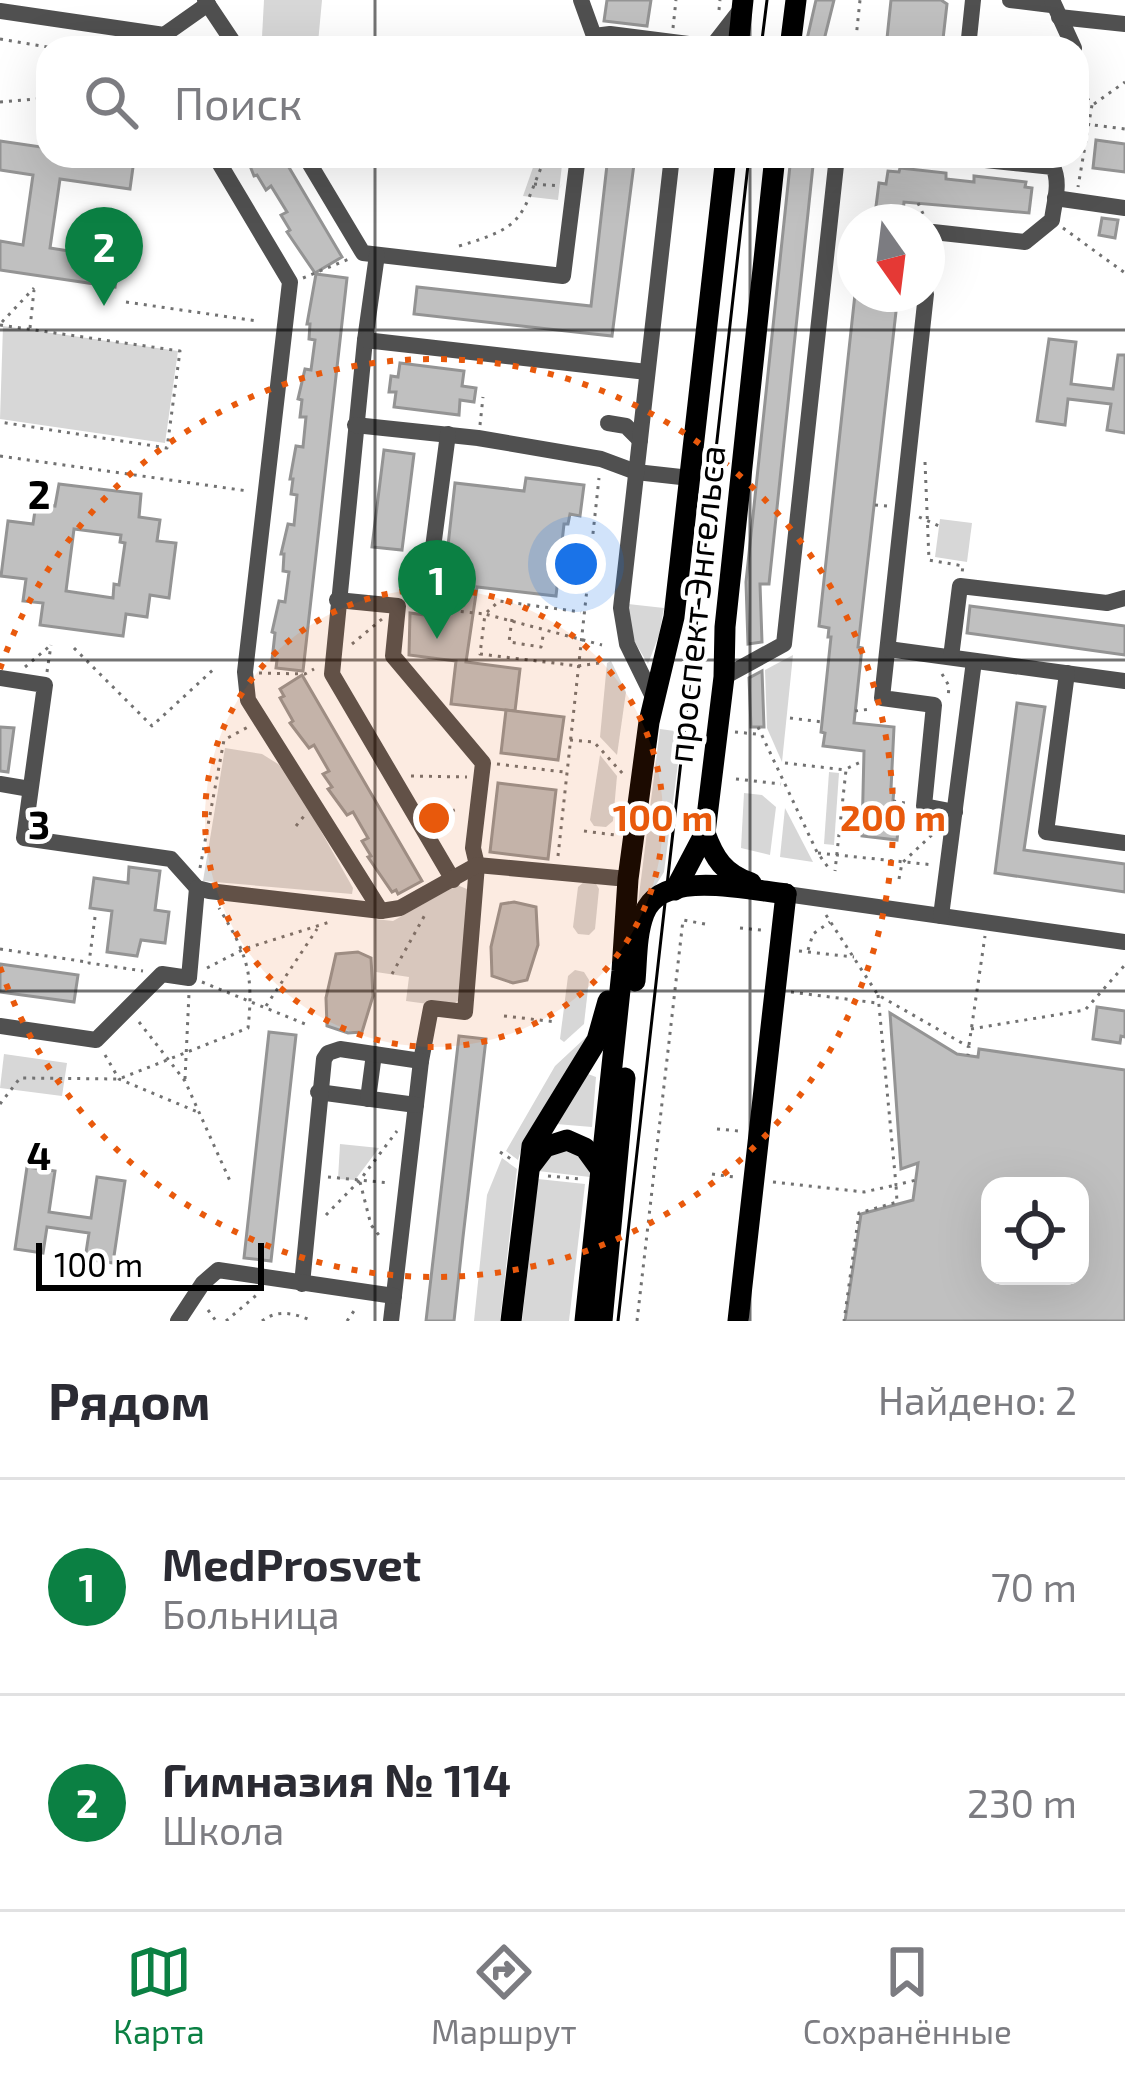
<!DOCTYPE html>
<html lang="ru">
<head>
<meta charset="utf-8">
<style>
	body { margin:0; font-family:"Exo 2",sans-serif; background:#f2f2f3; color:#2b2b33 }
	.controls { position:absolute; right:36px; bottom:36px; display:grid; overflow:hidden; border-radius:24px; box-shadow:0 12px 48px #0002 }
	.controls button { width:108px; height:108px; display:grid; place-items:center; padding:0; border:0; border-bottom:3px solid #e1e1e2; background:#fff; color:#2b2b33; font:60px sans-serif }
	.compass { position:absolute; left:837px; top:204px; width:108px; height:108px; border-radius:50%; background:#fff; box-shadow:0 12px 48px #0002; rotate:166deg }
	.scale { position:absolute; left:36px; bottom:30px; width:228px; box-sizing:border-box; padding-left:12px; border:6px solid #000; border-top:0; font-size:33px; line-height:42px; white-space:nowrap; color:#000; -webkit-text-stroke:9px #fff; paint-order:stroke }
	.you { position:absolute; left:576px; top:564px; width:42px; height:42px; margin:-30px; border:9px solid #fff; border-radius:50%; background:#1a73e8; box-shadow:0 0 0 18px #1a73e833 }
	.badge { display:grid; place-items:center; width:78px; height:78px; border-radius:50%; background:#0b8043; color:#fff; font-size:39px; font-weight:700 }
	.pin { position:absolute; translate:-50% -99px; filter:drop-shadow(0 3px 6px #0008) }
	.pin::after { content:''; position:absolute; top:63px; width:42px; height:36px; background:inherit; clip-path:polygon(0 0,100% 0,50% 100%) }
	.list { margin:0; padding:0; list-style:none }
	h2 { display:flex; justify-content:space-between; align-items:center; height:156px; margin:0; padding:0 48px; font-size:51px }
	h2 small { font-size:39px; font-weight:400; color:#7c7c81 }
	.list li { display:grid; grid-template-columns:78px 1fr auto; gap:36px; align-items:center; box-sizing:border-box; height:216px; padding:0 48px; border-top:3px solid #e1e1e2 }
	.list b { display:block; font-size:45px; white-space:nowrap }
	.list p { margin:0; font-size:39px; white-space:nowrap; color:#7c7c81 }
	.list em { font-size:39px; font-style:normal; color:#7c7c81 }
	.icon { flex:none; width:66px; height:66px; fill:none; stroke:currentColor; stroke-width:2; stroke-linecap:round; stroke-linejoin:round }
	.map { position:relative; flex:none; width:1125px; height:1321px; overflow:hidden }
	.search { position:absolute; background:#fff; box-shadow:0 12px 48px #0002; left:36px; right:36px; top:36px; height:132px; display:flex; align-items:center; gap:30px; box-sizing:border-box; padding:0 42px; border-radius:36px; color:#7c7c81; font-size:45px }
	.sheet { height:588px; background:#fff }
	nav { display:flex; justify-content:space-around; align-items:center; box-sizing:border-box; height:168px; border-top:3px solid #e1e1e2; background:#fff; font-size:33px; color:#7c7c81 }
	nav a { display:grid; justify-items:center; gap:6px }
	nav .on { color:#0b8043 }
	.map>svg:first-child { display:block }
	.green { fill:#d7d7d7 }
	.building { fill:#c0c0c0; stroke:#949494; stroke-width:3; fill-rule:evenodd }
	.lines { fill:none; stroke-linecap:round; stroke-linejoin:round }
	.path { stroke:#727272; stroke-width:3; stroke-dasharray:3 6; stroke-linecap:butt }
	.minor { stroke:#505050; stroke-width:16 }
	.major { stroke:#000; stroke-width:21 }
	.tram { stroke:#000; stroke-width:3 }
	.grid { fill:none; stroke:#000; stroke-width:3; stroke-opacity:0.55 }
	.ring { fill:none; stroke:#e8590c; stroke-width:6; stroke-dasharray:6 12 }
	.labels { text-anchor:middle; stroke-width:9; stroke-linejoin:round; paint-order:stroke }
	.street-label { font-size:36px; fill:#000; stroke:#fff }
	.grid-label { font-size:39px; text-anchor:middle; font-weight:bold; fill:#000; stroke:#fff; stroke-width:9; stroke-linejoin:round; paint-order:stroke }
	.centre { fill:#e8590c; stroke:#fff; stroke-width:6 }
	.ring-label { font-size:36px; text-anchor:middle; font-weight:bold; fill:#e8590c; stroke:#fff; stroke-width:9; stroke-linejoin:round; paint-order:stroke }
</style>
</head>
<body>
<div class="map">
<svg width="1125" height="1321" viewBox="0 0 1125 1321">
	<rect width="100%" height="100%" fill="#fff"/>
	<g class="green">
		<polygon points="264,0 322,0 318,43 262,37"/>
		<polygon points="537,156 563,156 558,200 523,196"/>
		<polygon points="3,326 178,351 165,443 0,419"/>
		<polygon points="940,519 972,523 967,562 935,557"/>
		<polygon points="628,604 664,608 659,635 648,664 633,639"/>
		<polygon points="793,655 782,762 767,728 765,670"/>
		<polygon points="611,661 626,692 617,755 600,737 607,663"/>
		<polygon points="660,729 682,732 664,872 644,904 638,903"/>
		<polygon points="225,748 262,754 278,764 291,778 353,888 352,894 203,881"/>
		<polygon points="600,755 617,776 613,821 606,827 594,826 590,820"/>
		<polygon points="829,772 839,773 834,845 824,844"/>
		<polygon points="744,793 762,795 776,807 770,855 741,848"/>
		<polygon points="785,808 813,862 780,857"/>
		<polygon points="585,881 595,882 599,889 595,929 589,935 578,934 573,927 578,887"/>
		<polygon points="457,885 467,889 461,998 450,1007 406,1001 409,977 376,972 375,919 393,921"/>
		<polygon points="575,970 584,972 589,980 584,1024 564,1042 560,1039 568,976"/>
		<polygon points="598,1026 523,1144 518,1160 506,1151 555,1066"/>
		<polygon points="4,1054 67,1063 62,1096 0,1088"/>
		<polygon points="588,1074 596,1077 592,1127 556,1124"/>
		<polygon points="340,1144 379,1148 355,1180 338,1179"/>
		<polygon points="568,1145 590,1168 590,1177 538,1171 539,1164"/>
		<polygon points="502,1158 517,1169 500,1321 474,1321 487,1195"/>
		<polygon points="538,1179 585,1184 569,1321 522,1321"/>
	</g>
	<g class="building">
		<polygon points="607,0 651,0 647,26 604,21"/>
		<polygon points="816,0 834,0 822,48 805,48"/>
		<polygon points="891,0 941,0 947,4 942,48 886,48"/>
		<polygon points="1096,140 1125,144 1125,172 1093,168"/>
		<polygon points="0,141 48,148 48,156 134,160 130,189 60,179 50,248 119,259 115,287 0,270 0,241 23,245 33,175 0,170"/>
		<polygon points="246,156 284,159 342,257 315,273 287,232 290,230 281,215 287,212 271,186 266,190 257,175 254,176"/>
		<polygon points="608,156 635,156 612,336 414,314 417,287 591,306"/>
		<polygon points="791,156 814,156 769,584 760,584 762,642 748,644 746,582"/>
		<polygon points="900,168 946,173 946,179 974,182 974,176 1026,182 1025,187 1032,188 1029,213 904,202 902,222 874,222 879,183 886,184 888,171 899,172"/>
		<polygon points="1102,218 1118,220 1115,238 1099,235"/>
		<polygon points="316,274 347,278 303,671 276,668 277,660 272,660 275,633 272,632 279,601 285,602 289,572 283,571 284,554 281,554 288,524 294,525 297,495 291,494 293,479 290,479 296,446 303,447 306,417 300,417 302,400 298,399 305,369 311,370 315,340 309,339 310,324 307,324"/>
		<polygon points="855,294 898,294 858,647 862,648 854,723 894,727 891,789 894,789 892,812 900,813 897,840 862,836 864,751 823,746 825,733 821,732 831,637 828,637 829,628 819,626"/>
		<polygon points="1049,339 1076,342 1071,384 1113,389 1118,355 1125,355 1125,433 1107,430 1111,404 1068,399 1065,425 1037,421"/>
		<polygon points="400,363 464,371 462,386 476,388 474,402 460,400 459,415 394,407 396,392 389,392 391,376 398,377"/>
		<polygon points="384,450 414,454 402,550 372,547"/>
		<polygon points="526,478 584,485 580,516 570,514 568,524 564,524 556,596 477,587 466,662 520,669 515,711 451,704 456,661 409,655 410,613 440,617 455,483 524,491"/>
		<path d="M59,484l82,10 -2,23 21,3 -3,21 19,2 -7,55 -19,-3 -3,22 -21,-3 -3,22 -83,-11 3,-22 -20,-2 3,-22 -25,-3 7,-55 25,3 3,-20 19,2zM74,529l47,6 -1,7 5,1 -6,42 -5,-1 -1,14 -47,-7z"/>
		<polygon points="970,606 1125,626 1125,655 967,633"/>
		<polygon points="762,671 764,727 751,727 749,678"/>
		<polygon points="302,675 422,881 398,894 396,890 392,892 368,857 371,856 362,841 368,838 353,812 347,815 328,789 332,787 323,774 329,771 314,745 309,748 290,723 293,721 280,698 284,696 280,689"/>
		<polygon points="1017,703 1045,707 1024,850 1125,864 1125,892 995,873"/>
		<polygon points="506,710 564,717 558,760 501,753"/>
		<polygon points="0,727 14,728 8,772 0,771"/>
		<polygon points="498,783 556,790 548,859 490,852"/>
		<polygon points="129,867 160,871 155,910 169,912 165,943 141,940 137,956 107,952 112,911 90,908 94,878 128,883"/>
		<polygon points="514,902 536,907 538,945 527,980 513,983 492,976 491,947 501,904"/>
		<polygon points="358,952 371,958 373,996 362,1032 348,1033 327,1026 326,998 336,954"/>
		<polygon points="0,964 78,975 74,1002 0,992"/>
		<polygon points="1097,1007 1125,1011 1125,1037 1121,1036 1120,1043 1093,1039"/>
		<path d="M890,1013l67,41 21,3 1,-8 146,21v251h-280l16,-107 52,-14 5,-37 -17,6zM990,1186h90v90h-90z"/>
		<polygon points="269,1032 296,1035 271,1261 244,1258"/>
		<polygon points="459,1036 486,1039 463,1237 454,1321 426,1321"/>
		<polygon points="27,1167 55,1171 49,1212 91,1218 97,1177 125,1181 113,1263 85,1259 89,1233 47,1227 43,1253 15,1249"/>
	</g>
	<g class="lines">
		<g class="path">
			<polyline points="719,10 720,0"/>
			<polyline points="673,28 676,0"/>
			<polyline points="0,39 54,48"/>
			<polyline points="855,48 860,0"/>
			<polyline points="1077,83 1092,105 1078,187"/>
			<polyline points="0,102 48,98"/>
			<polyline points="1094,104 1125,82"/>
			<polyline points="1077,123 1125,129"/>
			<polyline points="534,184 561,186"/>
			<polyline points="918,203 925,218"/>
			<polyline points="1063,228 1125,273"/>
			<path d="M459,246c69,-20 60,-28 87,-90"/>
			<polyline points="839,267 855,269"/>
			<polyline points="303,278 349,259"/>
			<polyline points="126,302 257,321"/>
			<polyline points="2,322 34,288"/>
			<polyline points="0,325 180,351 167,448 0,422"/>
			<polyline points="30,328 34,290"/>
			<polyline points="480,425 483,397"/>
			<polyline points="0,456 248,491"/>
			<polyline points="925,462 929,560 963,566 962,573"/>
			<polyline points="875,505 887,506"/>
			<polyline points="919,517 939,526"/>
			<polyline points="416,607 485,614 499,601 581,612"/>
			<polyline points="512,619 509,642 541,647 544,631"/>
			<polyline points="352,644 382,619"/>
			<polyline points="74,648 152,726 215,668"/>
			<polyline points="599,663 578,666 480,654 485,614 602,645"/>
			<polyline points="25,667 51,645"/>
			<polyline points="47,672 51,645"/>
			<polyline points="259,673 305,674 314,669"/>
			<polyline points="942,674 949,686 948,698"/>
			<polyline points="855,711 871,709"/>
			<polyline points="790,718 822,722"/>
			<polyline points="680,726 683,704"/>
			<polyline points="758,727 817,852 830,870"/>
			<polyline points="735,732 756,734"/>
			<polyline points="570,740 594,742 623,774"/>
			<polyline points="785,763 846,770 835,871"/>
			<polyline points="497,764 564,772"/>
			<polyline points="848,768 863,761"/>
			<polyline points="411,776 467,777"/>
			<polyline points="736,779 781,784"/>
			<polyline points="893,801 910,804"/>
			<polyline points="435,817 460,808"/>
			<polyline points="296,826 304,816"/>
			<polyline points="584,831 615,835"/>
			<polyline points="818,853 934,865"/>
			<polyline points="558,856 599,478"/>
			<polyline points="200,868 224,740 248,727"/>
			<polyline points="899,879 902,863 937,830"/>
			<polyline points="826,915 878,995 969,1047 968,1055"/>
			<polyline points="95,917 89,963 143,971"/>
			<polyline points="740,928 761,930"/>
			<polyline points="0,949 87,962"/>
			<polyline points="808,950 813,934 830,922"/>
			<polyline points="799,951 854,957"/>
			<polyline points="207,968 244,949 333,921"/>
			<polyline points="392,974 426,913"/>
			<polyline points="202,982 310,1026"/>
			<polyline points="791,992 877,1003"/>
			<polyline points="878,995 896,1185 916,1180"/>
			<polyline points="266,1006 317,929"/>
			<polyline points="504,1016 557,1022"/>
			<polyline points="139,1022 185,1081 230,1181"/>
			<polyline points="971,1029 1085,1010 1124,966"/>
			<polyline points="969,1045 985,936"/>
			<polyline points="105,1055 119,1079 200,1113"/>
			<polyline points="185,1079 189,993"/>
			<path d="M0,1104l20,-26 99,1 129,-51c6,-55 -1,-74 -29,-120"/>
			<polyline points="717,1129 739,1131"/>
			<polyline points="500,1152 511,1159"/>
			<polyline points="712,1174 734,1177"/>
			<polyline points="548,1176 581,1179"/>
			<polyline points="328,1177 390,1183"/>
			<polyline points="360,1182 371,1225 382,1239"/>
			<polyline points="773,1182 864,1192 896,1185 897,1202 859,1213 844,1321"/>
			<polyline points="326,1215 360,1180 397,1131"/>
			<polyline points="208,1310 216,1321"/>
			<polyline points="226,1321 259,1293"/>
			<path d="M262,1321c15,-12 33,-8 50,0"/>
			<polyline points="347,1321 356,1308"/>
			<polyline points="637,1321 683,920 705,924"/>
		</g>
		<g class="minor">
			<polyline points="205,0 237,48"/>
			<polyline points="581,0 594,36 592,48"/>
			<polyline points="1010,0 1051,5"/>
			<polyline points="1052,0 1074,48"/>
			<polyline points="0,11 164,35 208,4"/>
			<polyline points="1059,17 1125,24"/>
			<polyline points="594,36 610,34 712,47"/>
			<polyline points="711,48 742,8"/>
			<polyline points="968,48 973,0"/>
			<polyline points="215,156 290,282 245,672 248,700 381,911"/>
			<polyline points="305,156 363,253 563,276 578,156"/>
			<polyline points="1055,198 1125,208"/>
			<polyline points="377,255 365,340 332,674 453,880"/>
			<path d="M927,285l6,-53 92,10 27,-22c2,-17 9,-37 1,-53l-106,-11"/>
			<polyline points="926,294 882,698 934,705 924,806 955,812"/>
			<polyline points="365,340 647,372"/>
			<polyline points="608,423 626,426 640,440"/>
			<polyline points="355,425 478,438 601,459 636,472 690,478"/>
			<polyline points="429,578 448,434"/>
			<polyline points="337,600 398,606 393,656 483,763 473,848 477,865 465,1012 431,1008 421,1061 391,1321"/>
			<polyline points="888,649 1125,681"/>
			<polyline points="951,657 960,586 1107,603 1125,598"/>
			<polyline points="1067,673 1046,832 1125,843"/>
			<polyline points="724,677 784,644 837,156"/>
			<polyline points="0,678 45,685 24,838 171,859 197,888 209,891 381,911 400,908 477,865 628,879"/>
			<polyline points="654,699 627,644 621,608 672,156"/>
			<polyline points="0,784 30,789"/>
			<polyline points="786,894 1125,942"/>
			<polyline points="941,916 974,661"/>
			<polyline points="0,1026 96,1040 162,974 189,978 197,888"/>
			<polyline points="318,1092 416,1105"/>
			<polyline points="368,1099 374,1054"/>
			<polyline points="302,1284 324,1059 328,1053 340,1049 421,1061"/>
			<polyline points="178,1321 203,1283 218,1270 394,1296"/>
		</g>
		<g class="major">
			<polyline points="738,48 743,0"/>
			<polyline points="790,48 796,0"/>
			<path d="M705,833c9,25 19,41 46,50"/>
			<polyline points="675,890 705,833 724,677 725,627 775,156"/>
			<path d="M635,981c2,-21 1,-46 9,-67 17,-46 105,-24 142,-20"/>
			<polyline points="532,1164 545,1147 567,1140 585,1148 601,1170"/>
			<polyline points="511,1321 532,1146 597,1040 608,1001"/>
			<polyline points="585,1321 622,971 628,879 649,722 674,617 726,156"/>
			<polyline points="602,1321 625,1078"/>
			<polyline points="738,1321 786,894"/>
		</g>
		<g class="tram">
			<polyline points="761,48 767,0"/>
			<polyline points="618,1321 749,156"/>
		</g>
	</g>
	<path class="grid" d="M375,0v48M750,0v48M375,156v1165M750,156v1165M0,330h1125M0,660h1125M0,991h1125"/>
	<circle cx="434" cy="818" r="229" fill="#e8590c" fill-opacity=".12"/>
	<g class="ring">
		<circle cx="434" cy="818" r="229"/>
		<path d="M0 669A459 459 0 1 1 0 967"/>
	</g>
	<g class="labels">
		<g class="street-label">
			<text transform="translate(696 604) rotate(-84)" y="13">проспект Энгельса</text>
		</g>
	</g>
	<g class="grid-label">
		<text x="39" y="509">2</text>
		<text x="39" y="839">3</text>
		<text x="39" y="1170">4</text>
	</g>
	<circle cx="434" cy="818" r="18" class="centre"/>
	<g class="ring-label">
		<text x="663" y="831">100 m</text>
		<text x="893" y="831">200 m</text>
	</g>
</svg>
<div class="controls">
<button><svg class="icon" aria-label="locate" viewBox="0 0 24 24"><circle cx="12" cy="12" r="6"/><path d="M12 2v4M12 18v4M2 12h4M18 12h4"/></svg></button>
</div>
<svg class="compass" viewBox="-18 -18 36 36"><path d="M0-13l5 13h-10z" fill="#e53935"/><path d="M0 13l5-13h-10z" fill="#7c7c81"/></svg>
<div class="scale">100 m</div>
<div class="you"></div>
<div class="pin badge" style="left:437px;top:639px">1</div>
<div class="pin badge" style="left:104px;top:306px">2</div>
<div class="search"><svg class="icon" aria-label="search" viewBox="0 0 24 24"><circle cx="10" cy="10" r="6"/><path d="M15 15l6 6"/></svg>Поиск</div>
</div>
<section class="sheet">
<h2>Рядом<small>Найдено: 2</small></h2>
<ul class="list">
<li><span class="badge">1</span><div><b>MedProsvet</b><p>Больница</p></div><em>70 m</em></li>
<li><span class="badge">2</span><div><b>Гимназия № 114</b><p>Школа</p></div><em>230 m</em></li>
</ul>
</section>
<nav>
<a class="on"><svg class="icon" aria-label="map" viewBox="0 0 24 24"><path d="M3 6l6-2 6 2 6-2v14l-6 2-6-2-6 2zM9 4v14M15 6v14"/></svg>Карта</a>
<a><svg class="icon" aria-label="directions" viewBox="0 0 24 24"><path d="M12 3l9 9-9 9-9-9zM9 14v-3h6M13 9l2 2-2 2"/></svg>Маршрут</a>
<a><svg class="icon" aria-label="saved" viewBox="0 0 24 24"><path d="M7 4h10v16l-5-4-5 4z"/></svg>Сохранённые</a>
</nav>
</body>
</html>
